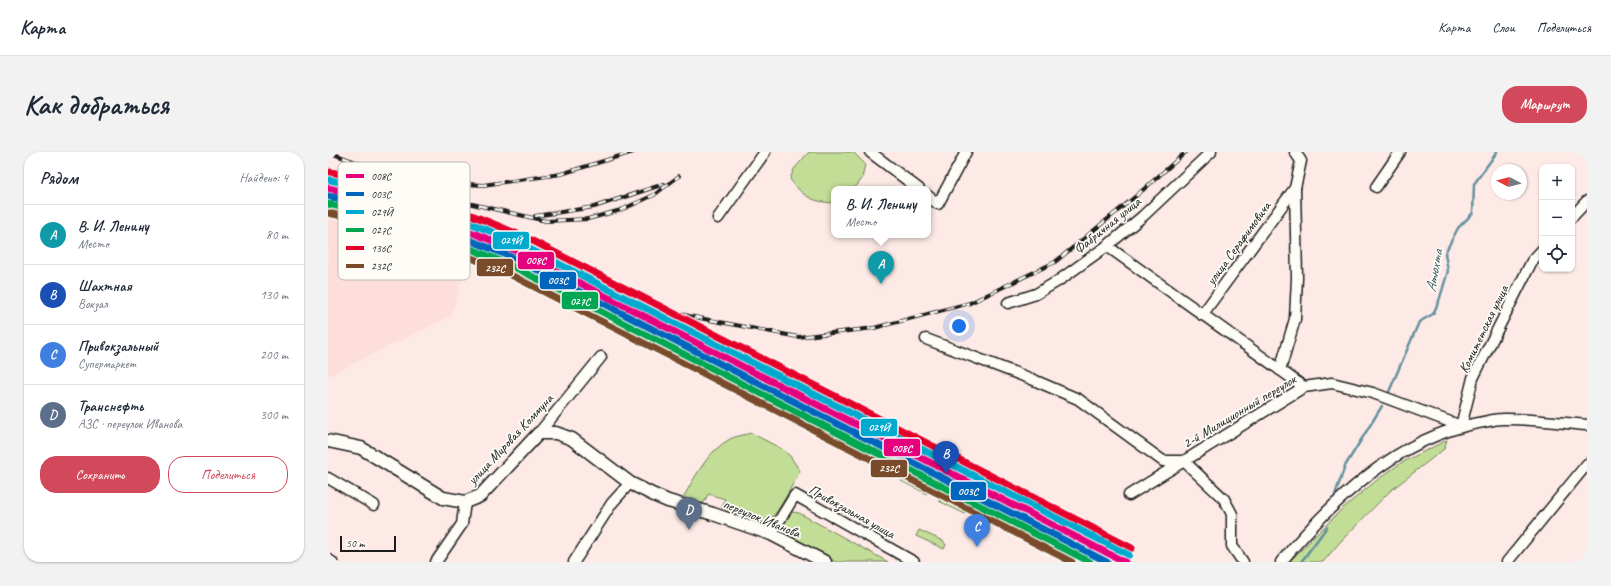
<!DOCTYPE html>
<html lang="ru">
<head>
<meta charset="utf-8">
<style>
	body { margin:0; font-family:Caveat,sans-serif; background:#f2f2f3; color:#1f2937 }
	.controls { position:absolute; right:12px; top:12px; display:grid; overflow:hidden; border-radius:8px; box-shadow:0 1px 3px #0004 }
	.controls button { width:36px; height:36px; display:grid; place-items:center; padding:0; border:0; border-bottom:1px solid #e0e1e3; background:#fff; color:#1f2937; font:20px sans-serif }
	.compass { position:absolute; left:1163px; top:12px; width:36px; height:36px; border-radius:50%; background:#fff; box-shadow:0 1px 3px #0004; rotate:277deg }
	.scale { position:absolute; left:12px; bottom:10px; width:56px; box-sizing:border-box; padding-left:4px; border:2px solid #1c1c1c; border-top:0; font-size:11px; line-height:14px; white-space:nowrap; color:#1c1c1c; -webkit-text-stroke:3px #fdfcf7; paint-order:stroke }
	.you { position:absolute; left:631px; top:174px; width:14px; height:14px; margin:-10px; border:3px solid #fff; border-radius:50%; background:#1a73e8; box-shadow:0 0 0 6px #1a73e833 }
	.badge { display:grid; place-items:center; width:26px; height:26px; border-radius:50%; background:#d1495b; color:#fff; font-size:13px; font-weight:700 }
	.pin { position:absolute; translate:-50% -33px; filter:drop-shadow(0 1px 2px #0008) }
	.pin::after { content:''; position:absolute; top:21px; width:14px; height:12px; background:inherit; clip-path:polygon(0 0,100% 0,50% 100%) }
	.popup { position:absolute; left:503px; top:34px; width:100px; height:52px; box-sizing:border-box; display:grid; place-content:center; border-radius:8px; background:#fff; filter:drop-shadow(0 1px 3px #0005); font-size:13px; white-space:nowrap; color:#747a83 }
	.popup b { font-size:15px; color:#1f2937 }
	.popup::after { content:''; position:absolute; left:50%; top:100%; margin-left:-8px; border:8px solid transparent; border-top-color:#fff }
	.list { margin:0; padding:0; list-style:none }
	h2 { display:flex; justify-content:space-between; align-items:center; height:52px; margin:0; padding:0 16px; font-size:17px }
	h2 small { font-size:13px; font-weight:400; color:#747a83 }
	.list li { display:grid; grid-template-columns:26px 1fr auto; gap:12px; align-items:center; box-sizing:border-box; height:60px; padding:0 16px; border-top:1px solid #e0e1e3 }
	.list b { display:block; font-size:15px; white-space:nowrap }
	.list p { margin:0; font-size:13px; white-space:nowrap; color:#747a83 }
	.list em { font-size:13px; font-style:normal; color:#747a83 }
	.actions { display:flex; gap:8px; padding:12px 16px }
	.actions a { flex:1; padding:9px 0; border:1px solid #d1495b; border-radius:16px; text-align:center; font-size:14px; color:#d1495b }
	.actions .main { background:#d1495b; color:#fff }
	.icon { flex:none; width:22px; height:22px; fill:none; stroke:currentColor; stroke-width:2; stroke-linecap:round; stroke-linejoin:round }
	.map { position:relative; flex:none; width:1259px; height:410px; overflow:hidden; border-radius:16px }
	header { display:flex; align-items:center; gap:24px; box-sizing:border-box; height:56px; padding:0 20px; background:#fff; border-bottom:1px solid #e0e1e3 }
	header strong { font-size:19px }
	nav { display:flex; gap:22px; margin-inline-start:auto; font-size:14px }
	.intro { display:flex; align-items:center; justify-content:space-between; box-sizing:border-box; height:96px; padding:0 24px }
	h1 { margin:0; font-size:28px }
	.button { padding:10px 18px; border-radius:16px; background:#d1495b; color:#fff; font-size:14px; font-weight:700 }
	main { display:flex; gap:24px; padding:0 24px }
	aside { flex:1; background:#fff; border-radius:16px; box-shadow:0 1px 3px #0004 }
	.map>svg:first-child { display:block }
	.built { fill:#fddeda }
	.green { fill:#c2de96; stroke:#6f7d59 }
	.lines { fill:none; stroke-linecap:round; stroke-linejoin:round }
	.stream { stroke:#63909e; stroke-width:2.5 }
	.minor-casing { stroke:#1c1c1c; stroke-width:13 }
	.major-casing { stroke:#1c1c1c; stroke-width:15 }
	.minor { stroke:#fdfcf7; stroke-width:10 }
	.major { stroke:#fdfcf7; stroke-width:12 }
	.rail-casing { stroke:#1c1c1c; stroke-width:4 }
	.rail { stroke:#fdfcf7; stroke-width:2.5; stroke-dasharray:8; stroke-linecap:butt }
	.rail-1-casing { stroke:#fdfcf7; stroke-width:10 }
	.rail-2-casing { stroke:#fdfcf7; stroke-width:10 }
	.rail-3-casing { stroke:#fdfcf7; stroke-width:10 }
	.rail-4-casing { stroke:#fdfcf7; stroke-width:10 }
	.rail-5-casing { stroke:#fdfcf7; stroke-width:10 }
	.rail-6-casing { stroke:#fdfcf7; stroke-width:10 }
	.rail-1 { stroke:#e5007d; stroke-width:7 }
	.rail-2 { stroke:#0065bd; stroke-width:7 }
	.rail-3 { stroke:#00a9ce; stroke-width:7 }
	.rail-4 { stroke:#00a651; stroke-width:7 }
	.rail-5 { stroke:#e4002b; stroke-width:7 }
	.rail-6 { stroke:#7a4b2a; stroke-width:7 }
	.labels { text-anchor:middle; stroke-width:3.5; stroke-linejoin:round; paint-order:stroke }
	.street-label { font-size:14px; fill:#1c1c1c; stroke:#fdfcf7 }
	.water-label { font-size:15px; font-style:italic; fill:#466068; stroke:#fdfcf7 }
	.key { fill:#fdfcf7; stroke:#bab9b5; stroke-width:1 }
	.key-label { font-size:11px; fill:#1c1c1c }
	.line-badge { stroke:#fdfcf7; stroke-width:1.5 }
	.badge-label { font-size:11px; text-anchor:middle; font-weight:bold; fill:#fff }
</style>
</head>
<body>
<header>
<strong>Карта</strong>
<nav><a>Карта</a><a>Слои</a><a>Поделиться</a></nav>
</header>
<div class="intro"><h1>Как добраться</h1><a class="button">Маршрут</a></div>
<main>
<aside>
<h2>Рядом<small>Найдено: 4</small></h2>
<ul class="list">
<li><span class="badge" style="background:#0f9aa8">A</span><div><b>В. И. Ленину</b><p>Место</p></div><em>80 m</em></li>
<li><span class="badge" style="background:#1a4fb4">B</span><div><b>Шахтная</b><p>Вокзал</p></div><em>130 m</em></li>
<li><span class="badge" style="background:#3f7fe0">C</span><div><b>Привокзальный</b><p>Супермаркет</p></div><em>200 m</em></li>
<li><span class="badge" style="background:#5c6f8a">D</span><div><b>Транснефть</b><p>АЗС · переулок Иванова</p></div><em>300 m</em></li>
</ul>
<div class="actions"><a class="main">Сохранить</a><a>Поделиться</a></div>
</aside>
<div class="map">
<svg width="1259" height="410" viewBox="0 0 1259 410">
	<rect width="100%" height="100%" fill="#fdeae6"/>
	<filter id="ink" filterUnits="userSpaceOnUse"><feTurbulence type="fractalNoise" baseFrequency=".025" numOctaves="2"/><feDisplacementMap in="SourceGraphic" scale="8" xChannelSelector="R" yChannelSelector="G"/><feConvolveMatrix kernelMatrix="1 2 1 2 8 2 1 2 1" color-interpolation-filters="sRGB"/></filter>
	<g filter="url(#ink)">
		<polygon class="built" points="0,62 47,69 140,108 123,164 0,224"/>
		<g class="green">
			<path d="M481,0h44l12,12 -3,15 -8,10h-20v14c-21,-1 -31,-6 -44,-24l4,-10z"/>
			<path d="M423,281l31,16 8,7 10,15c-7,11 -23,47 -34,51 -10,3 -34,-10 -44,-14l3,-9 -17,-5 -4,9c-9,1 -14,0 -20,-7 12,-21 24,-45 46,-57 6,-3 14,-4 21,-6z"/>
			<polygon points="1119,288 1116,297 1062,339 1013,389 995,410 961,410 1014,357 1049,328 1073,311"/>
			<polygon points="577,321 603,334 599,342 573,329"/>
			<polygon points="615,341 641,354 637,362 611,349"/>
			<path d="M465,360l6,1 89,49h-52l-52,-27c-4,-9 -1,-19 9,-23z"/>
			<polygon points="591,378 615,389 618,393 616,397 588,384"/>
		</g>
		<g class="lines">
			<g class="stream">
				<polyline points="1060,242 1091,170 1105,162 1111,149 1120,119 1117,101 1130,76 1145,61 1146,32 1169,0"/>
				<polyline points="1007,343 1017,314 1054,254"/>
				<polyline points="973,410 999,375"/>
			</g>
			<defs>
				<g id="minor">
					<polyline points="542,0 591,37"/>
					<polyline points="1048,35 1072,0"/>
					<polyline points="600,44 610,52 638,0"/>
					<polyline points="1244,65 1259,49"/>
					<polyline points="390,66 437,0"/>
					<polyline points="779,94 976,235"/>
					<polyline points="680,151 708,142 730,129 779,94 815,64 883,0"/>
					<polyline points="874,163 967,36"/>
					<polyline points="598,187 701,226 750,247 835,309 856,309 896,347 904,362 904,394 915,410"/>
					<polyline points="952,218 967,167 969,126 967,36 973,9 967,0"/>
					<polyline points="1133,274 1145,226 1204,109 1214,98"/>
					<polyline points="211,281 273,205"/>
					<polyline points="0,326 46,353"/>
					<polyline points="801,343 976,235 1004,231 1045,241 1133,274"/>
					<polyline points="443,382 467,343 586,410"/>
					<polyline points="0,408 4,410"/>
					<polyline points="108,410 134,372 137,350"/>
					<polyline points="246,410 284,351 302,331"/>
					<path d="M953,410c51,-61 116,-124 197,-139 8,-1 16,-4 24,-4 27,-1 58,4 85,6"/>
					<polyline points="1179,410 1259,312"/>
				</g>
				<polyline id="major" points="0,289 33,296 115,346 137,350 152,344 211,281 228,281 244,287 302,331 326,343 340,349 385,362 443,382 497,410"/>
			</defs>
			<use href="#minor" class="minor-casing"/>
			<use href="#major" class="major-casing"/>
			<use href="#minor" class="minor"/>
			<use href="#major" class="major"/>
			<defs>
				<g id="rail">
					<polyline points="0,0 140,51 218,69 260,67 293,58 326,43 351,24"/>
					<polyline points="0,17 63,27"/>
					<polyline points="0,27 75,43 122,57 244,114"/>
					<polyline points="87,29 155,33 233,22 305,0"/>
					<polyline points="207,64 266,55 336,32"/>
					<polyline points="320,153 361,164 470,185 546,176 642,151 727,110 808,44 858,0"/>
				</g>
			</defs>
			<use href="#rail" class="rail-casing"/>
			<use href="#rail" class="rail"/>
			<defs>
				<path id="rail-1" d="M0,36c66,14 129,37 191,64l606,310"/>
				<path id="rail-2" d="M0,44c65,14 127,37 188,63l591,303"/>
				<path id="rail-3" d="M2,28c67,14 130,37 192,65l607,310"/>
				<path id="rail-4" d="M0,52c64,14 124,36 184,62l578,296"/>
				<path id="rail-5" d="M3,20c68,14 131,38 194,65l607,311"/>
				<path id="rail-6" d="M0,61c63,12 122,35 181,61l563,288"/>
			</defs>
			<use href="#rail-1" class="rail-1-casing"/>
			<use href="#rail-2" class="rail-2-casing"/>
			<use href="#rail-3" class="rail-3-casing"/>
			<use href="#rail-4" class="rail-4-casing"/>
			<use href="#rail-5" class="rail-5-casing"/>
			<use href="#rail-6" class="rail-6-casing"/>
			<use href="#rail-1" class="rail-1"/>
			<use href="#rail-2" class="rail-2"/>
			<use href="#rail-3" class="rail-3"/>
			<use href="#rail-4" class="rail-4"/>
			<use href="#rail-5" class="rail-5"/>
			<use href="#rail-6" class="rail-6"/>
		</g>
	</g>
	<g class="labels">
		<g class="street-label">
			<text transform="translate(779 73) rotate(-39)" y="5">Фабричная улица</text>
			<text transform="translate(910 91) rotate(-54)" y="5">улица Серафимовича</text>
			<text transform="translate(1155 177) rotate(-64)" y="5">Комитетская улица</text>
			<text transform="translate(911 259) rotate(-31)" y="5">2-й Милиционный переулок</text>
			<text transform="translate(182 287) rotate(-47)" y="5">улица Мировая Коммуна</text>
			<text transform="translate(524 359) rotate(29)" y="5">Привокзальная улица</text>
			<text transform="translate(434 366) rotate(22)" y="5">переулок Иванова</text>
		</g>
		<g class="water-label">
			<text transform="translate(1106 119) rotate(-80)" y="5">Атюхта</text>
		</g>
	</g>
	<rect x="10" y="10" width="132" height="118" rx="6" class="key"/>
	<rect x="18" y="22" width="18" height="4" fill="#e5007d"/>
	<rect x="18" y="40" width="18" height="4" fill="#0065bd"/>
	<rect x="18" y="58" width="18" height="4" fill="#00a9ce"/>
	<rect x="18" y="76" width="18" height="4" fill="#00a651"/>
	<rect x="18" y="94" width="18" height="4" fill="#e4002b"/>
	<rect x="18" y="112" width="18" height="4" fill="#7a4b2a"/>
	<g class="key-label">
		<text x="43" y="28">008С</text>
		<text x="43" y="46">003С</text>
		<text x="43" y="64">029Й</text>
		<text x="43" y="82">027С</text>
		<text x="43" y="100">136С</text>
		<text x="43" y="118">232C</text>
	</g>
	<g class="line-badge">
		<rect x="164" y="79" width="38" height="19" rx="4" fill="#00a9ce"/>
		<rect x="189" y="99" width="38" height="19" rx="4" fill="#e5007d"/>
		<rect x="148" y="106" width="38" height="19" rx="4" fill="#7a4b2a"/>
		<rect x="211" y="119" width="38" height="19" rx="4" fill="#0065bd"/>
		<rect x="233" y="139" width="38" height="19" rx="4" fill="#00a651"/>
		<rect x="532" y="266" width="38" height="19" rx="4" fill="#00a9ce"/>
		<rect x="555" y="286" width="38" height="19" rx="4" fill="#e5007d"/>
		<rect x="542" y="307" width="38" height="19" rx="4" fill="#7a4b2a"/>
		<rect x="622" y="329" width="37" height="20" rx="4" fill="#0065bd"/>
	</g>
	<g class="badge-label">
		<text x="183" y="92">029Й</text>
		<text x="208" y="112">008С</text>
		<text x="167" y="120">232C</text>
		<text x="230" y="132">003С</text>
		<text x="252" y="153">027С</text>
		<text x="551" y="279">029Й</text>
		<text x="574" y="300">008С</text>
		<text x="561" y="320">232C</text>
		<text x="640" y="343">003С</text>
	</g>
</svg>
<div class="controls">
<button>+</button>
<button>−</button>
<button><svg class="icon" aria-label="locate" viewBox="0 0 24 24"><circle cx="12" cy="12" r="6"/><path d="M12 2v4M12 18v4M2 12h4M18 12h4"/></svg></button>
</div>
<svg class="compass" viewBox="-18 -18 36 36"><path d="M0-13l5 13h-10z" fill="#e53935"/><path d="M0 13l5-13h-10z" fill="#747a83"/></svg>
<div class="scale">50 m</div>
<div class="you"></div>
<div class="pin badge" style="left:553px;top:132px;background:#0f9aa8">A</div>
<div class="popup"><b>В. И. Ленину</b>Место</div>
<div class="pin badge" style="left:618px;top:322px;background:#1a4fb4">B</div>
<div class="pin badge" style="left:649px;top:395px;background:#3f7fe0">C</div>
<div class="pin badge" style="left:361px;top:378px;background:#5c6f8a">D</div>
</div>
</main>
</body>
</html>
